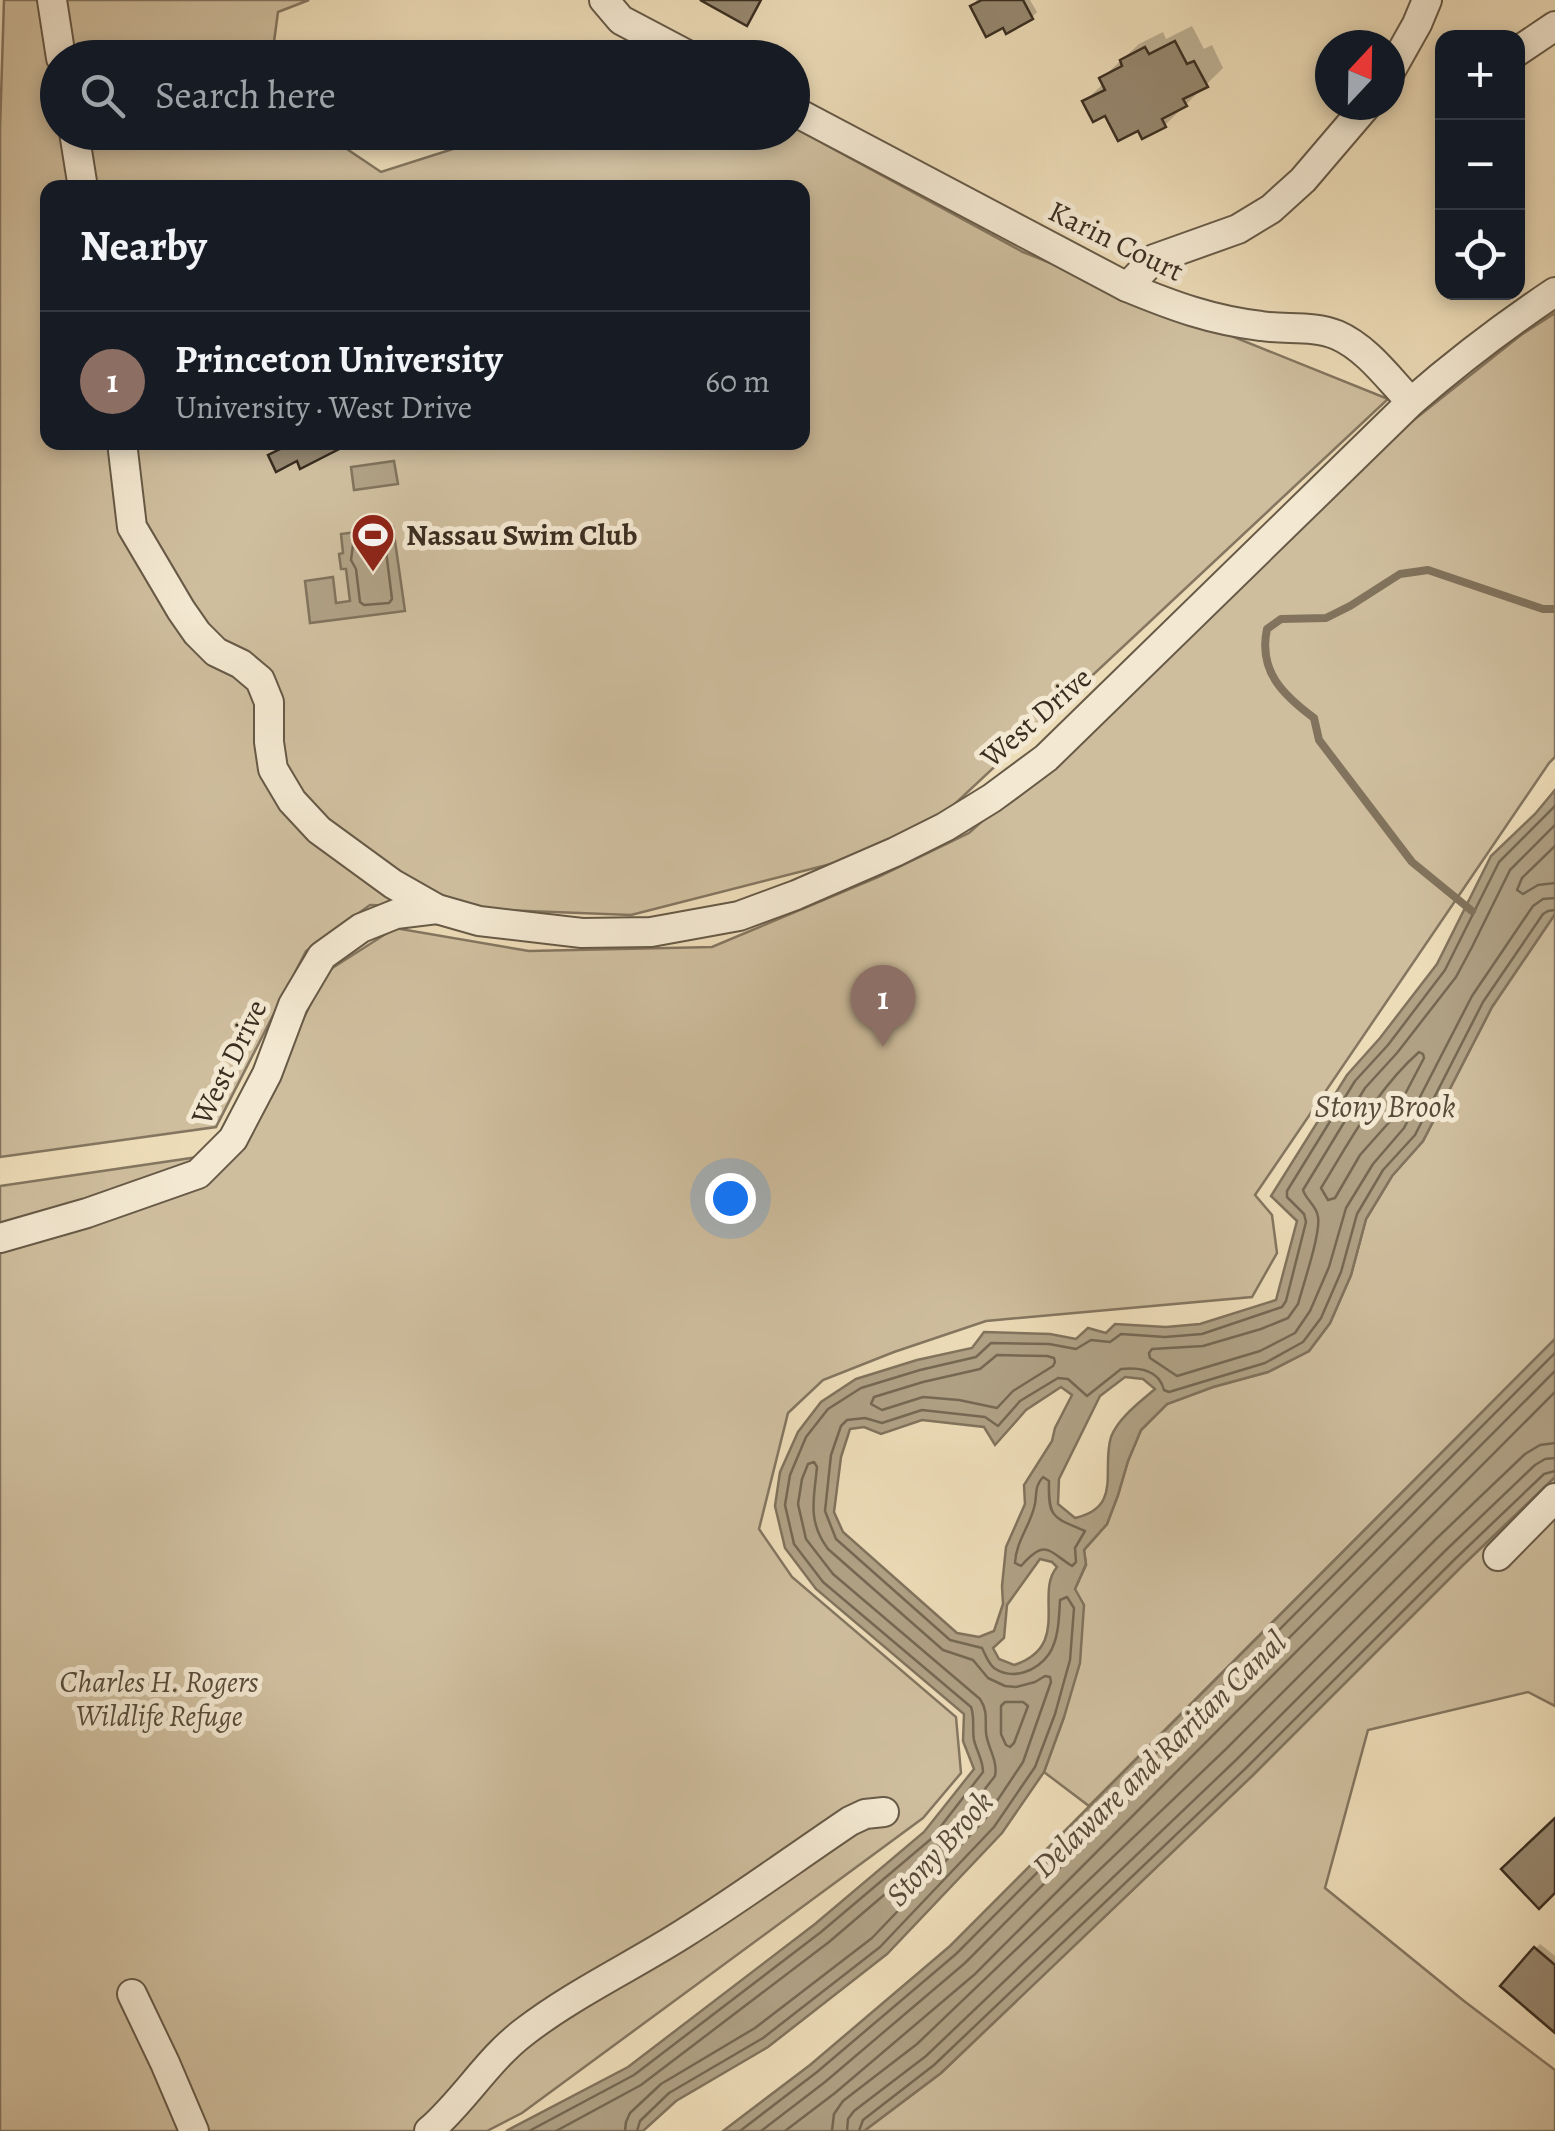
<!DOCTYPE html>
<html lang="en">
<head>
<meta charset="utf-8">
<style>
	body { margin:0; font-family:Alegreya,serif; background:#242831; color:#f1f3f6 }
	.controls { position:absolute; right:30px; top:30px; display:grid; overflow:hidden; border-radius:20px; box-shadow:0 5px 15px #0003 }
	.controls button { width:90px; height:90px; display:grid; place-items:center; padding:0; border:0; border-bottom:2px solid #363941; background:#171b24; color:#f1f3f6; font:50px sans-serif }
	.compass { position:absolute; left:1315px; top:30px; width:90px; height:90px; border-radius:50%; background:#171b24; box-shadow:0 5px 15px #0003; rotate:22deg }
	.you { position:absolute; left:730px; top:1198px; width:35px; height:35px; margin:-25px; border:8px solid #fff; border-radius:50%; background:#1a73e8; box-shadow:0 0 0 15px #1a73e833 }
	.badge { display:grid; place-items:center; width:65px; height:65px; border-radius:50%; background:#8c9099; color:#fff; font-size:32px; font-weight:700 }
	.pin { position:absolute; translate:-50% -82px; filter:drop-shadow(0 2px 5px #0008) }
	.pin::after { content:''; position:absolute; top:52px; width:35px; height:30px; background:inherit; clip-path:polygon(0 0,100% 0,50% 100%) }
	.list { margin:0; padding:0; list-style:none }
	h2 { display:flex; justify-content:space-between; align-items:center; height:130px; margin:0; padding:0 40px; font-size:42px }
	h2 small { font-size:32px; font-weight:400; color:#9ea1a6 }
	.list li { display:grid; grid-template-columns:65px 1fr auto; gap:30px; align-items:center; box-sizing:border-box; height:140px; padding:0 40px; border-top:2px solid #363941 }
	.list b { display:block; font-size:38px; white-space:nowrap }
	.list p { margin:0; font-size:32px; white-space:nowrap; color:#9ea1a6 }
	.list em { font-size:32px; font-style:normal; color:#9ea1a6 }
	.icon { flex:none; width:55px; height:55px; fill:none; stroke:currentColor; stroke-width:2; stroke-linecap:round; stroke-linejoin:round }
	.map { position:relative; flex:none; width:1555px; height:2131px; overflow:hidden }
	.search { position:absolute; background:#171b24; box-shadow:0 5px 15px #0003; left:40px; top:40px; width:770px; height:110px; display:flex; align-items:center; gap:25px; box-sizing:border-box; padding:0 35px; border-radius:55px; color:#9ea1a6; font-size:38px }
	.panel { position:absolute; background:#171b24; box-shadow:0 5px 15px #0003; left:40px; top:180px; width:770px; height:270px; border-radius:20px }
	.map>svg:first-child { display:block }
	.green { fill:#cfbe9e; stroke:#847660; stroke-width:2.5; fill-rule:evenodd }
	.water { fill:#b0a185; stroke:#81735d; stroke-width:2.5; fill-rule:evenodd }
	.shadow { fill:#0003 }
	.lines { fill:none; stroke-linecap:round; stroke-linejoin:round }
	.shore { stroke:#756853; stroke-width:2.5 }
	.stream { stroke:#81735d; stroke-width:8 }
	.building { fill:#978870; stroke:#3a2e21; stroke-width:2.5 }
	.minor-casing { stroke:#675a47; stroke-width:32 }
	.minor { stroke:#f3e8d1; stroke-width:28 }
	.labels { text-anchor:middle; stroke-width:10; stroke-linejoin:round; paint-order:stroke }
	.street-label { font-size:30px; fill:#3a2e21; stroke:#f3e8d1 }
	.poi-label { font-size:30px; font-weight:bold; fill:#3a2e21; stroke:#f3e8d1; text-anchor:start }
	.park-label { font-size:30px; font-style:italic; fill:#584b3a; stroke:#f3e8d1 }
	.water-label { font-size:32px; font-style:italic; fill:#584b3a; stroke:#f3e8d1 }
</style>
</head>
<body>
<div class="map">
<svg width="1555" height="2131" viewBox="0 0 1555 2131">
	<rect width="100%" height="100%" fill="#eddcb8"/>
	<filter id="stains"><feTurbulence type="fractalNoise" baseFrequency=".002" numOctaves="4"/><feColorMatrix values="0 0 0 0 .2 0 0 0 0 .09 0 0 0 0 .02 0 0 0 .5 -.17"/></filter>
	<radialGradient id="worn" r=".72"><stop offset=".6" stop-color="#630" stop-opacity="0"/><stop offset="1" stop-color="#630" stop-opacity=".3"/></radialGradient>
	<g class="green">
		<path d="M4,0h305l-31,12 -6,45 -214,1v74l265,1 58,39 122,-39 289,-1 1,-5 230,125 365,147 -475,444 -282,72 -261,-10 -64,46 -90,176 -216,30v-1027zM48,188h754v254h-754z"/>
		<polygon points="1555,313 1555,757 1549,763 1255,1195 1272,1215 1277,1253 1252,1297 986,1321 894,1352 823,1380 788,1413 759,1529 792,1577 956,1717 961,1773 923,1818 522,2113 487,2131 0,2131 0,1186 225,1153 269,1090 326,972 395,928 529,951 712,947 878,877 969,833 1156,666 1401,430 1521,335"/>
		<polygon points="1555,914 1555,1339 1089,1806 1044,1772 1064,1717 1075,1589 1086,1565 1084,1550 1107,1524 1118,1495 1128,1461 1141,1430 1167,1404 1213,1387 1268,1372 1309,1351 1330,1323 1351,1275 1366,1219 1392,1176 1423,1141 1492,1007"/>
		<polygon points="1555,1477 1555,1706 1528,1692 1368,1730 1325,1888 1464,2001 1555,2070 1555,2131 864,2131 941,2073 1252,1776 1462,1566"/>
	</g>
	<g class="water">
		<polygon points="394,461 398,484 354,490 351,467"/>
		<polygon points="393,527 405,611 310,623 305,581 333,577 336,603 350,601 346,569 341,569 339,554 343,553 341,534"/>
		<path d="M1555,790v124l-63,93 -69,134 -31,35 -26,43 -15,56 -21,48 -21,28 -41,21 -55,15 -46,17 -26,26 -13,31 -10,34 -11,29 -23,26 2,14 -11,25 9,16 -4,58 -16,54 -20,55 -42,61 -115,121 -119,93 -92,54 -33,30h-137l122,-64 187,-143 109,-92 50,-63 -11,-28 1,-27 -148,-125 -31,-41 -10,-42 5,-34 18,-40 23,-30 35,-23 61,-19 55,-12 12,-16 66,2 26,5 12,-11 18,5 9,-9 51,3 34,-3 76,-24 21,-79 -26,-25 76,-121 33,-37 57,-74 54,-108 44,-42zM1125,1377l18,2 12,10c-15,13 -37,29 -44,48 -10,33 12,70 -36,81l-17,-14 1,-25 41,-83zM1061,1387l11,8 -17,33 -3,13 -28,44 1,19 -19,43 -4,39 1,18 -9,27 -15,6 -22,-4 -114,-101 -9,-20 7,-55 9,-28 14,-2 17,7 41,-14 62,7 11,18 31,-35zM1040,1559l12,3 5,5c-23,27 15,79 -43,98l-15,-6 -6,-11 11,-10 3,-33z"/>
		<polygon points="1555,1339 1555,1477 1462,1566 1252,1776 941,2073 864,2131 723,2131 810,2065 950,1946"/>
	</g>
	<g class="shadow">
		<polygon points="976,0 1030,0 1037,12 1032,17 1004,25 973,6 977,2"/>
		<polygon points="1192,26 1204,49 1212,45 1223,68 1165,125 1143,135 1139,127 1085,101 1104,83 1102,78 1139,44 1163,32 1166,39"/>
		<polygon points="1540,1944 1555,1956 1555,2030 1503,1985"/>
	</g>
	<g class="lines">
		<g class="shore">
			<polygon points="380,539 385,543 392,599 389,603 364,605 360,602 356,569 351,560 353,545 357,542"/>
			<path d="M1555,825l-45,45 -38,77 -16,30 -59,76 -32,35 -62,102c3,10 14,16 15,27 3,16 -15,68 -20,87l-10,14 -27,11 -58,17 -51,3 -3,4 1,5 27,18 83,-25 35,-18 15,-22 19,-44 17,-59 27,-44 31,-36 68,-132 61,-90 10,-7 12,-1"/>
			<polyline points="1555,846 1522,878 1517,890 1523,894 1538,885 1555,883"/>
			<path d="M1419,1052l4,2 1,4 -32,61 -32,36 -25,43 -7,2 -7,-12c29,-47 56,-99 98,-136z"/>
			<polygon points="997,1355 1047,1356 1054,1358 1055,1362 1053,1366 1013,1391 997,1408 959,1400 923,1397 882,1410 871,1404 874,1397 923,1382 980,1369"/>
			<path d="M1043,1477l6,4c-1,38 4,36 36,50l-10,17 1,14 -4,4c-24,-15 -26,-28 -51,0l-6,-3c1,-21 14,-36 19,-55 4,-13 -1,-20 9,-31z"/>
			<polygon points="1005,1702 1023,1702 1028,1706 1014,1743 1010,1747 1006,1745 1001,1734 1001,1706"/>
			<path d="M529,2131l105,-56 187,-143 110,-93 52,-67c0,-12 -6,-20 -9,-32 -2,-11 1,-22 -3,-33l-148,-125 -29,-38 -9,-39 5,-30 16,-38 22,-28 33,-21 59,-18 56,-13 15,-14 58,1 27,5 15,-9 19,2 11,-8 44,3 37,-3 80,-27 4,-6 20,-79 -2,-8 -17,-17v-6l68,-110 33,-36 57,-75 54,-108 56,-56"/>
			<path d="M556,2131l85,-46 188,-143 110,-94 56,-72c3,-16 -7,-27 -9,-43 -1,-13 2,-22 -6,-34l-147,-125 -27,-35 -8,-35 4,-25 6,-15 6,-2 3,5c-3,32 -10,54 11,82l115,101 30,10 15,18 17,8 11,1 19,-5 10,-6 5,1 1,5 -28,80 -38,57 -26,28 -87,91 -117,90 -94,56 -31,29 -4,9 -1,9"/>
			<path d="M637,2131l3,-10 29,-28 94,-55 117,-91 114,-120 41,-60 20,-53 15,-54 4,-52 -7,-11 -7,3c-1,17 -1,39 -11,54 -12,17 -36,27 -55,14 -6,-5 -9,-14 -12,-20l-32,-8 -114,-101 -11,-28 6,-56 10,-29 6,-6 18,-2 17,5 40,-13 63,7 13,9 22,-25 38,-23 10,1 19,17 34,-27c18,-2 38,1 43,21l5,2 96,-29 38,-21 18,-24 20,-46 16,-58 26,-44 32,-35 68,-133 60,-88 5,-3 7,-1"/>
			<polyline points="740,2131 817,2072 956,1954 1555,1353"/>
			<polyline points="761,2131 825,2082 965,1963 1555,1371"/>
			<polyline points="785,2131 835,2093 975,1974 1555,1392"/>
			<polyline points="832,2131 834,2114 843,2101 917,2044 1226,1749 1436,1539 1525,1454 1540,1445 1555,1443"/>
			<polyline points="847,2131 848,2119 854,2111 926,2056 1236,1760 1446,1550 1535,1465 1545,1459 1555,1458"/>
			<polyline points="859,2131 863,2120 934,2065 1245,1769 1455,1559 1544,1474 1555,1471"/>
		</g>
		<path class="stream" d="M1472,911l-60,-49 -93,-122 -5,-22c-31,-23 -56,-47 -47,-89l14,-10 45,-1 24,-12 50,-32 28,-4 115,39h12"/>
	</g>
	<g class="building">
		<polygon points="700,0 761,0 747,26"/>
		<polygon points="982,0 1023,0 1033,19 1006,34 1003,28 986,37 970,6"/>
		<polygon points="1175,41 1187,64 1194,61 1208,87 1183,99 1187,106 1162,119 1166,127 1142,139 1138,131 1118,141 1105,116 1093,122 1082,101 1105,90 1099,78 1122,66 1120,60 1145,47 1149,54"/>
		<polygon points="287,442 353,442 300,469 297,461 276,472 268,455 288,445"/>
		<polygon points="1555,1818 1555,1893 1539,1909 1501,1869"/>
		<polygon points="1534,1947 1555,1965 1555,2033 1500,1986"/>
	</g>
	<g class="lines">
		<defs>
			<g id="minor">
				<polyline points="52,0 61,58"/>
				<polyline points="604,0 621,20 693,58"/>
				<polyline points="1518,51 1555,26"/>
				<polyline points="1390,72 1417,24 1427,0"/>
				<path d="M792,110l335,177c46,19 84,33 134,39 25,4 52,-1 76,9 30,13 52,44 74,67"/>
				<polyline points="74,132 83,188"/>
				<polyline points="1127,287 1154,259 1238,229 1271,209 1303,180 1367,105"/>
				<path d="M122,442l10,85 49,83 16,23 19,19 25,12 19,16 9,22v40l4,27 19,32 27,29 74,54 44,25 42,12 103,12 69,-1 88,-16 57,-21 99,-43 50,-25 47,-29 54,-40 365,-356c46,-40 93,-76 144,-110"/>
				<polyline points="0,1238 87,1213 198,1174 233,1139 267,1074 293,1005 322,956 361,928 396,914 437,909"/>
				<polyline points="1498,1556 1555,1498"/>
				<polyline points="132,1994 165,2063 194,2131"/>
				<path d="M429,2131c35,-30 58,-71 95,-99 49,-38 109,-66 162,-100 56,-35 109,-74 164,-111l15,-7 19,-2"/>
			</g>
		</defs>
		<use href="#minor" class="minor-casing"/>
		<use href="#minor" class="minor"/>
	</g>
	<defs>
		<symbol id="stadium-pin" viewBox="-11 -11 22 30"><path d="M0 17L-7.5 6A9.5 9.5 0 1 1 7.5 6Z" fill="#8f2418" stroke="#f3e8d1"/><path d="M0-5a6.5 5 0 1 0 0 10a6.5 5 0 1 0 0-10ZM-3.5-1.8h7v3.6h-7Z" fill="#fff"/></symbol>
	</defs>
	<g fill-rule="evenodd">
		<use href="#stadium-pin" x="348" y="510" width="50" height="68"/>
	</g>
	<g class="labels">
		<g class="street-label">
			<text transform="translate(1116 241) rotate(26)" y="10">Karin Court</text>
			<text transform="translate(1036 717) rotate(-41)" y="10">West Drive</text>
			<text transform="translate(229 1062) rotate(-64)" y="10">West Drive</text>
		</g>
		<g class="poi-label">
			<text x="406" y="545">Nassau Swim Club</text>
		</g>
		<g class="park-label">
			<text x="159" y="1692">Charles H. Rogers<tspan x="159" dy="34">Wildlife Refuge</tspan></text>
		</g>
		<g class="water-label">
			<text x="1385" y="1117">Stony Brook</text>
			<text transform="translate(1159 1754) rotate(-44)" y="11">Delaware and Raritan Canal</text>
			<text transform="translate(939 1848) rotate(-48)" y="11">Stony Brook</text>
		</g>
	</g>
	<rect width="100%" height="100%" filter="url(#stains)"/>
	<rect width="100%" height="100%" fill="url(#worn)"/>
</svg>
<div class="controls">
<button>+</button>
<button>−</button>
<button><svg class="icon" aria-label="locate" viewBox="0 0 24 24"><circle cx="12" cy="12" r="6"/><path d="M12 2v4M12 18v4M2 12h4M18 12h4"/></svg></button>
</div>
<svg class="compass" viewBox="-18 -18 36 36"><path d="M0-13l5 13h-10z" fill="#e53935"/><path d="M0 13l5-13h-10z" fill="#9ea1a6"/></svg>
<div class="you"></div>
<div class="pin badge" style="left:883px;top:1047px;background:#8d6e63">1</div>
<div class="search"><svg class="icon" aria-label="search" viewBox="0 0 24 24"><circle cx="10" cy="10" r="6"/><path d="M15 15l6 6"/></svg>Search here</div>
<section class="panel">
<h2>Nearby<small></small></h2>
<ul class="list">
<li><span class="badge" style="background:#8d6e63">1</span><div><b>Princeton University</b><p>University · West Drive</p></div><em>60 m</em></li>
</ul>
</section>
</div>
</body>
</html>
